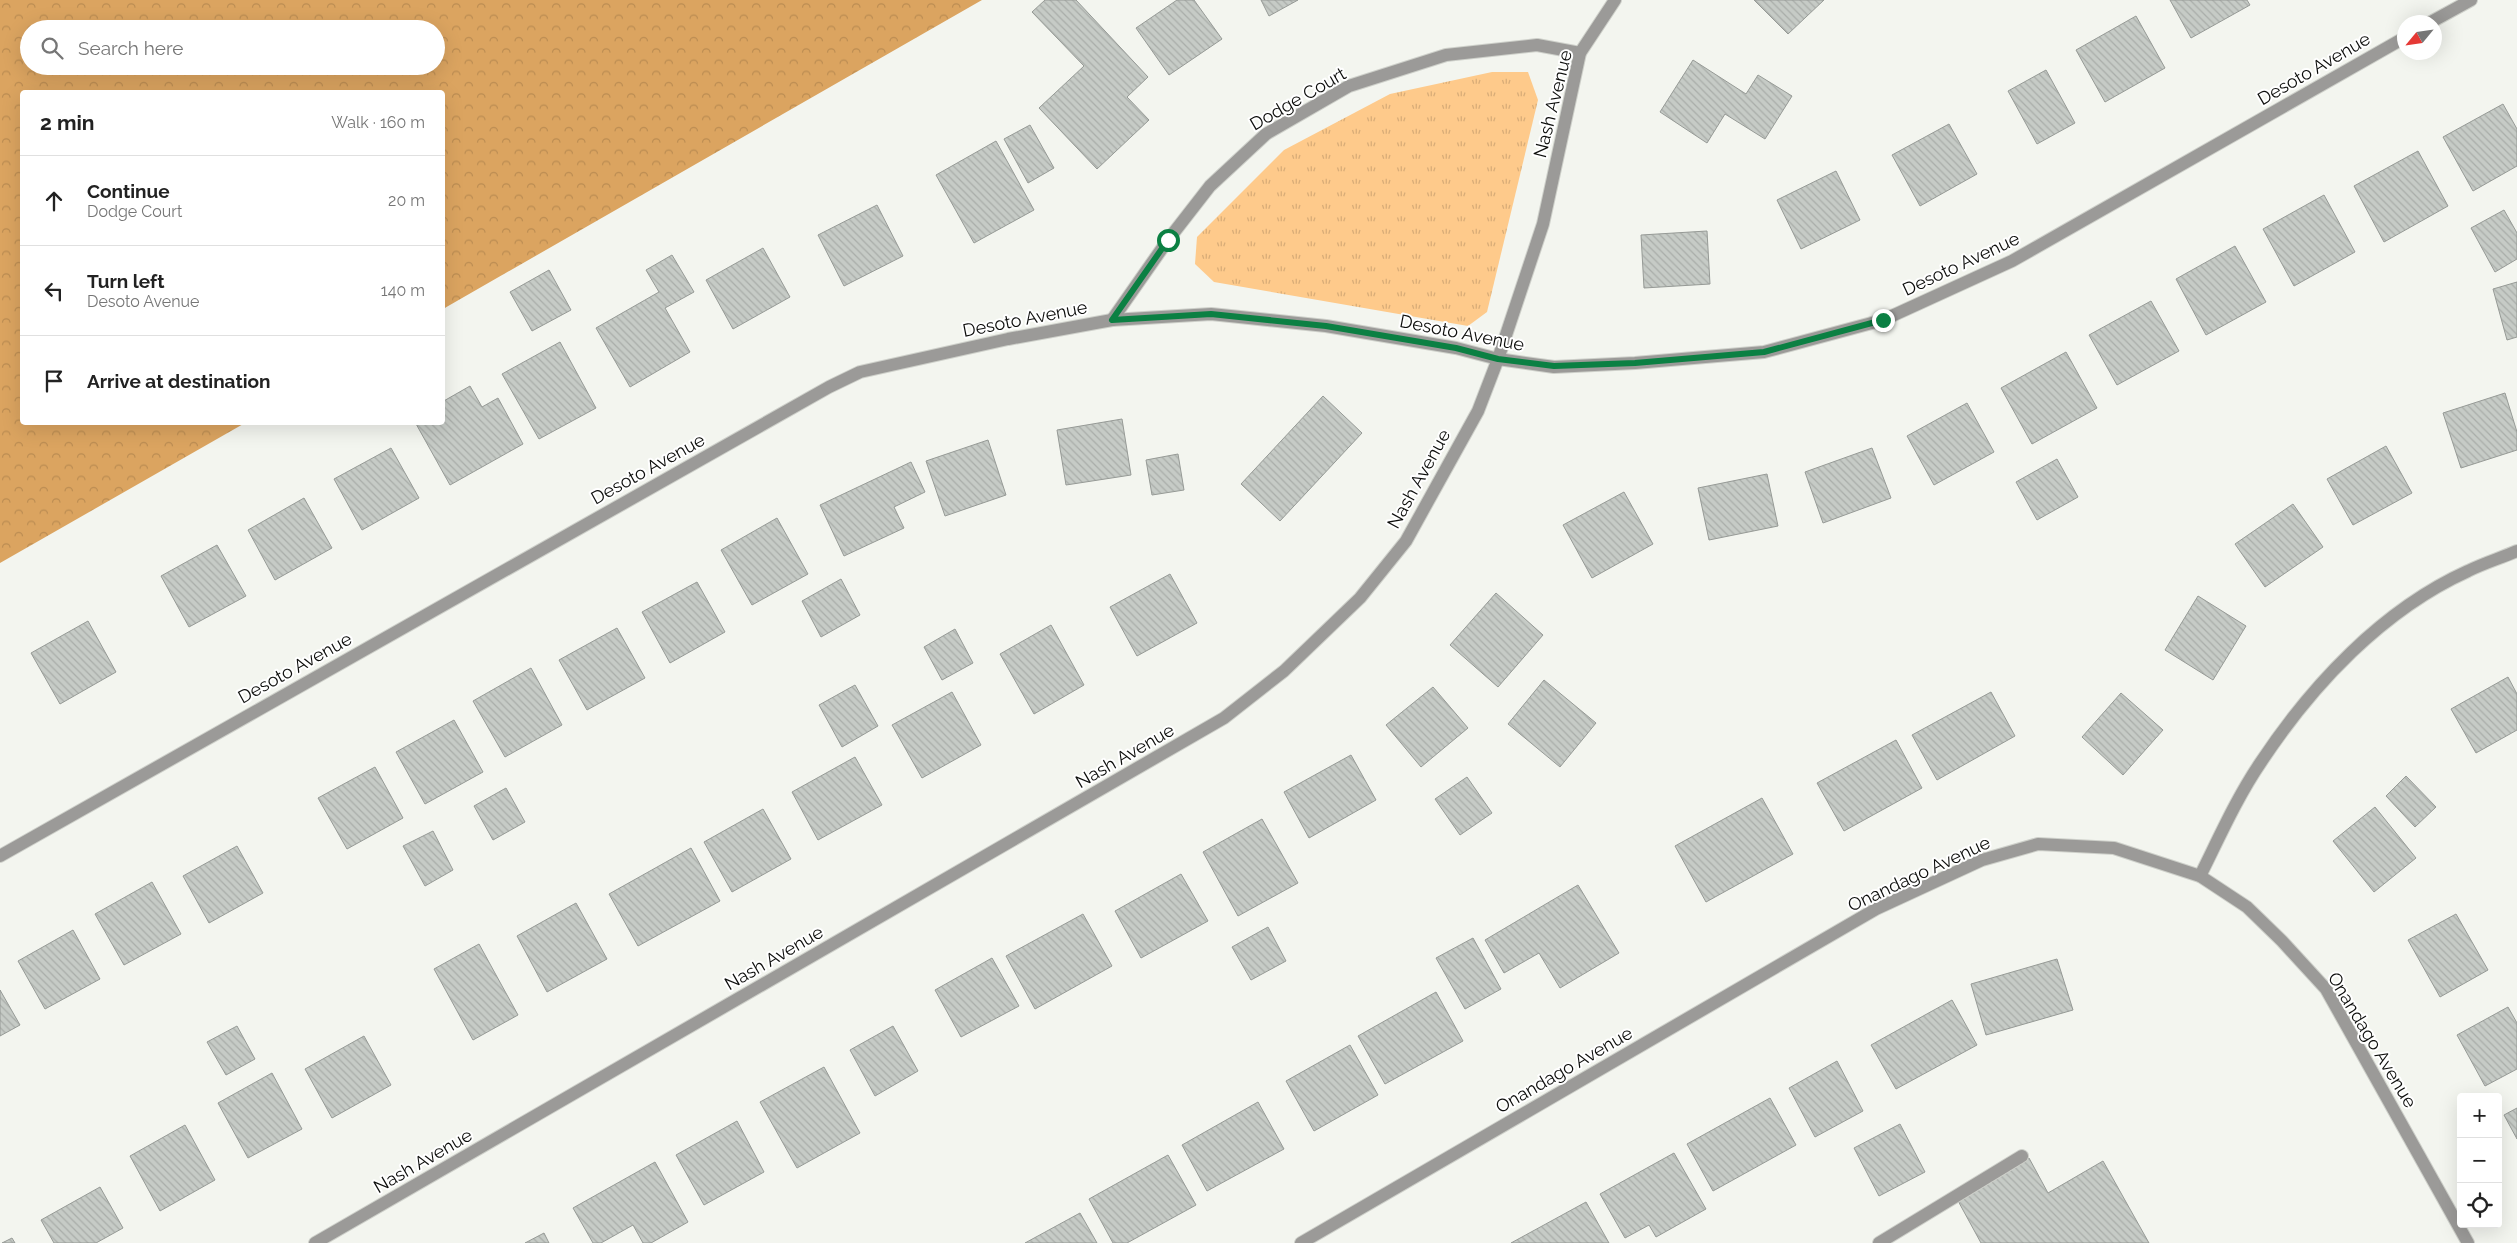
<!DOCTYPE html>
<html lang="en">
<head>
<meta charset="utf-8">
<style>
	body { margin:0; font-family:Raleway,sans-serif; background:#f6f6f6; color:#222 }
	.controls { position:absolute; right:15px; bottom:15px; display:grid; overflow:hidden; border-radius:5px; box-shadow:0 5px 20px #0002 }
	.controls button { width:45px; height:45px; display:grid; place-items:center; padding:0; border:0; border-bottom:1px solid #e0e0e0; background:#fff; color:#222; font:25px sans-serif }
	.compass { position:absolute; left:2397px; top:15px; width:45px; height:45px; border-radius:50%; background:#fff; box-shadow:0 5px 20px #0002; rotate:241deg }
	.stop { position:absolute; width:15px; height:15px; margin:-11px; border:4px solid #0b8043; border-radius:50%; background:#fff }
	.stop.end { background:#0b8043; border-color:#fff; box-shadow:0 1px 5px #0008 }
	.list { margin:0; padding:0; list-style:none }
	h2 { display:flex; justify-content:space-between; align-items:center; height:65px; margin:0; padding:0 20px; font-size:21px }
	h2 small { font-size:16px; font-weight:400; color:#767676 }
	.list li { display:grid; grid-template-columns:32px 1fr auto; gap:15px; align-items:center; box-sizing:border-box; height:90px; padding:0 20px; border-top:1px solid #e0e0e0 }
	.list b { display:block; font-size:19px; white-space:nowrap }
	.list p { margin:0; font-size:16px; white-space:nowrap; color:#767676 }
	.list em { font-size:16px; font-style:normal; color:#767676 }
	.icon { flex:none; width:28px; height:28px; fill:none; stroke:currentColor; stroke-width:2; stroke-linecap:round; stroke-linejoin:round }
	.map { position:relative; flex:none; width:2517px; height:1243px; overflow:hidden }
	.search { position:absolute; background:#fff; box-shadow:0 5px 20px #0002; left:20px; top:20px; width:425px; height:55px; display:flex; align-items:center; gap:12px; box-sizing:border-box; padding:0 18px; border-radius:28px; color:#767676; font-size:19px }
	.panel { position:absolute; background:#fff; box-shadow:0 5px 20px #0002; left:20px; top:90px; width:425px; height:335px; border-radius:5px }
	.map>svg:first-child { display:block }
	.grass { fill:url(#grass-tufts) }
	.forest { fill:url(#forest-crowns); fill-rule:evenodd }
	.building { fill:url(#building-back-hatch); stroke:#969a96 }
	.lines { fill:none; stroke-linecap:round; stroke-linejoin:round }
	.service-casing { stroke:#ced0ca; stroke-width:14 }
	.minor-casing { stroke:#ced0ca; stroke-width:14 }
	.service { stroke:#9b9a98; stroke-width:12 }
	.minor { stroke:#9b9a98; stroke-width:12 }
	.route { stroke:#0b8043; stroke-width:6 }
	.labels { text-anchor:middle; stroke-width:4; stroke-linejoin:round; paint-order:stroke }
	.street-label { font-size:18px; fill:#0b0c0a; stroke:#fff }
</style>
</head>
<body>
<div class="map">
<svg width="2517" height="1243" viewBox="0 0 2517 1243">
	<defs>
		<pattern id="grass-tufts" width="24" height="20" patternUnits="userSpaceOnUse" patternTransform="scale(1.25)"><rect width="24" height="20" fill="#feca8b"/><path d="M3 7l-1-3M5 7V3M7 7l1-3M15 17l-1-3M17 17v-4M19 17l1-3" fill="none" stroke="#d8ac77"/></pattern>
		<pattern id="forest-crowns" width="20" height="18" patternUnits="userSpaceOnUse" patternTransform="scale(1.25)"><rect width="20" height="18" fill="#dba460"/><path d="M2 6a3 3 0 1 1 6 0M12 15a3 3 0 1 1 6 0" fill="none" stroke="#bb8c52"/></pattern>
		<pattern id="building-back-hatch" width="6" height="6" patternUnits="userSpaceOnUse" patternTransform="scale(1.25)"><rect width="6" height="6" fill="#c6cbc6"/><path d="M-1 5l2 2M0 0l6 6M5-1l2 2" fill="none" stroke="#a9ada9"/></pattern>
	</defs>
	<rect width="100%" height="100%" fill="#f3f5ef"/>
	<polygon class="grass" points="1492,72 1528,72 1538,100 1487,312 1468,326 1214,282 1195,264 1197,237 1284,150 1390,94"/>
	<path class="forest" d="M0,0h982l-539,309 -1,-217h-420v330l223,1 -245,140zM29,29h407v37h-407z"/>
	<g class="building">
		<polygon points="1045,0 1076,0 1148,77 1127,97 1149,120 1097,169 1039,108 1084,66 1032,12"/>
		<polygon points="1177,0 1194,0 1222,39 1169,75 1136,28"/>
		<polygon points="1261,0 1298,0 1269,16"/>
		<polygon points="1754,0 1824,0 1788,34"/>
		<polygon points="2170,0 2247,0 2250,5 2191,38"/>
		<polygon points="2136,16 2165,68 2105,102 2076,50"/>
		<polygon points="1693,60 1746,94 1758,75 1792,96 1765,139 1725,114 1707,143 1660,112"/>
		<polygon points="2046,70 2075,123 2037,144 2008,91"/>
		<polygon points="2503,104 2517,129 2517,166 2473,191 2443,137"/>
		<polygon points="1949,124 1977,174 1920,206 1892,155"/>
		<polygon points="1030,125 1054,168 1028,183 1004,139"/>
		<polygon points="996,141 1034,210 974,243 936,175"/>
		<polygon points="2418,151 2448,206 2384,242 2354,186"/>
		<polygon points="1836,171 1860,220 1801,249 1777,200"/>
		<polygon points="2324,195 2355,252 2294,286 2263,229"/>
		<polygon points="877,205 903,256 844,286 818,235"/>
		<polygon points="2504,210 2517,233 2517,259 2495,272 2471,228"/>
		<polygon points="1707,231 1710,284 1644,288 1641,235"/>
		<polygon points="2235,246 2266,302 2206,335 2176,279"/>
		<polygon points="763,248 790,297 733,329 706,280"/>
		<polygon points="672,255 694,292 665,308 690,352 630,387 596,328 659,292 646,270"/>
		<polygon points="549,270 571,310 532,331 510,292"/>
		<polygon points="2517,282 2517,337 2507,340 2493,289"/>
		<polygon points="2151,301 2179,351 2117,385 2089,335"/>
		<polygon points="560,342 596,408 539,439 502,374"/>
		<polygon points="2066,352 2097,408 2032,444 2001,388"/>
		<polygon points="470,386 482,407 498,398 523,444 450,485 415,422 442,422 442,402"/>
		<polygon points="2505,393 2517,432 2517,450 2461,468 2443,413"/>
		<polygon points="1323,396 1362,433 1280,521 1241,484"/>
		<polygon points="1967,403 1994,452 1934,485 1907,436"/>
		<polygon points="1122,419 1131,475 1066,485 1057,430"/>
		<polygon points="988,440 1006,495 945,516 926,461"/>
		<polygon points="2386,446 2412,493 2353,525 2327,479"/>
		<polygon points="391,448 419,498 362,530 334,479"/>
		<polygon points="1872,448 1891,498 1823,523 1805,472"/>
		<polygon points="1178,454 1184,490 1152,495 1146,460"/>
		<polygon points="2057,459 2078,497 2037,520 2016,482"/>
		<polygon points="911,462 925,492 894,507 904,528 844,556 820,505"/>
		<polygon points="1767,474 1778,526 1709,540 1698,488"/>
		<polygon points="1624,492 1653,544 1592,578 1563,525"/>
		<polygon points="304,498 332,548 275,580 248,530"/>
		<polygon points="2293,504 2323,547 2265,587 2235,544"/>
		<polygon points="777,518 808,574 752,605 721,550"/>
		<polygon points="217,545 246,596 189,627 161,576"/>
		<polygon points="1170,574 1197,623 1137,656 1110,607"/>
		<polygon points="841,579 860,615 821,637 802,601"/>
		<polygon points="697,582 725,632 670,663 642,612"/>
		<polygon points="1496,593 1543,635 1498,687 1450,645"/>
		<polygon points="2198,596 2246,626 2213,680 2165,650"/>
		<polygon points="88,621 116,672 60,704 31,653"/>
		<polygon points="1051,625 1084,685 1034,714 1000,654"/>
		<polygon points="617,628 645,678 587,710 559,660"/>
		<polygon points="955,629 973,663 942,680 924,647"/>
		<polygon points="531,668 562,725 505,757 473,701"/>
		<polygon points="2508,677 2517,694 2517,730 2476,753 2451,709"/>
		<polygon points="1544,680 1596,723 1560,767 1508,724"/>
		<polygon points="855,685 878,726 842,747 819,705"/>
		<polygon points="1433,687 1468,728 1421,767 1386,725"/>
		<polygon points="952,692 981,745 922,778 892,725"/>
		<polygon points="1991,692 2015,736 1937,780 1912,735"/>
		<polygon points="2121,693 2163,730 2123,775 2082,737"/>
		<polygon points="454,720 483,772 425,804 396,752"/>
		<polygon points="1896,740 1922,788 1844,831 1817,783"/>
		<polygon points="1351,755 1376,800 1309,838 1284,792"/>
		<polygon points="855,757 882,805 818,840 792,792"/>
		<polygon points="375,767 403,818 347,849 318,798"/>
		<polygon points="2406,776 2436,807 2415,827 2386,796"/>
		<polygon points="1467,777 1492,813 1460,835 1435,799"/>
		<polygon points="506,788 525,822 493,840 474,806"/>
		<polygon points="1762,798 1793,854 1706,902 1675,846"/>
		<polygon points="2375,807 2416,858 2374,892 2333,841"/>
		<polygon points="763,809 791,859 732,892 704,842"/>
		<polygon points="1262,819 1298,883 1238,916 1203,852"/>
		<polygon points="433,831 453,870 425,886 403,846"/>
		<polygon points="237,846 263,893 209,923 183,876"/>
		<polygon points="691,848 720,901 638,946 609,894"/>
		<polygon points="1181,874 1208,921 1141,958 1115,911"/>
		<polygon points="152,882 181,934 124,965 95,914"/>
		<polygon points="1578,885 1619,953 1560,988 1539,953 1504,973 1485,940"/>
		<polygon points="576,903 607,959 547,992 517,936"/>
		<polygon points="1083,914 1112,966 1035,1009 1006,956"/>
		<polygon points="2456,914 2488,970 2440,997 2408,940"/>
		<polygon points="1268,927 1286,961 1251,980 1232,947"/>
		<polygon points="73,930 100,979 45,1009 18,961"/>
		<polygon points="1473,938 1501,989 1465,1009 1436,958"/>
		<polygon points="479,944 518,1015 473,1040 434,969"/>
		<polygon points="992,958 1019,1006 961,1037 935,990"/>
		<polygon points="2057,959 2073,1010 1986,1035 1971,984"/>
		<polygon points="0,990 20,1025 0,1036"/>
		<polygon points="1436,992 1463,1041 1385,1084 1358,1036"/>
		<polygon points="1952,1000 1977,1045 1896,1089 1871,1045"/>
		<polygon points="2508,1007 2517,1023 2517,1069 2485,1086 2457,1035"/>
		<polygon points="237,1026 255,1059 226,1075 207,1042"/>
		<polygon points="893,1026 918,1071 875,1096 850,1050"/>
		<polygon points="364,1036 391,1085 332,1118 305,1069"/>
		<polygon points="1350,1045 1378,1095 1314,1131 1286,1081"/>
		<polygon points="1837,1061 1863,1111 1815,1137 1789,1088"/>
		<polygon points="824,1067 860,1133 797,1168 760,1102"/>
		<polygon points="272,1073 302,1129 248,1158 218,1103"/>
		<polygon points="1770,1098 1796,1145 1713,1191 1687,1144"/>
		<polygon points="1258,1102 1284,1149 1207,1191 1182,1145"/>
		<polygon points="2517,1108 2517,1139 2504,1115"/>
		<polygon points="737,1121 764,1172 704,1205 676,1155"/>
		<polygon points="1900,1124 1925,1172 1879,1196 1854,1148"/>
		<polygon points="185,1125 215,1180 160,1211 130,1156"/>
		<polygon points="1674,1153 1706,1209 1656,1237 1649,1225 1625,1238 1600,1194"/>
		<polygon points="1168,1155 1196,1205 1127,1243 1113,1243 1089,1199"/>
		<polygon points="2029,1158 2048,1193 2103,1161 2149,1243 1981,1243 1957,1199"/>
		<polygon points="655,1162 688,1222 651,1243 643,1243 633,1225 601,1243 593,1243 573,1208"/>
		<polygon points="100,1187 123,1228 96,1243 54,1243 41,1220"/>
		<polygon points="1586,1202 1609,1243 1511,1243"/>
		<polygon points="1080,1213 1097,1243 1025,1243"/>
		<polygon points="544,1233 549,1243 525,1243"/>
		<polygon points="12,1238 15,1243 2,1243"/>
	</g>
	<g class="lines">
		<defs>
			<polyline id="service" points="1879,1243 2022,1156"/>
			<g id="minor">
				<polyline points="2431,22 2471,0"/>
				<polyline points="1112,320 1168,240 1210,186 1266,134 1349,86 1446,55 1537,45 1580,53"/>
				<polyline points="0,856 829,387 860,372 1008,339 1112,320 1211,314 1326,326 1456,348 1498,359 1554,367 1635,363 1764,352 1883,320 2012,261 2404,38"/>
				<path d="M2200,876c19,-38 37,-79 61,-114 51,-77 121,-152 207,-191 16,-8 33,-13 49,-20"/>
				<polyline points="315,1243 1224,718 1284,671 1360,598 1406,541 1478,411 1498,359 1543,224 1580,53 1615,0"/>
				<polyline points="1301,1243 1876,909 1982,860 2038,844 2114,848 2200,876 2247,907 2282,941 2326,989 2468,1243"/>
			</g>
		</defs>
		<use href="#service" class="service-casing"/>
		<use href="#minor" class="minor-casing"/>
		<use href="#service" class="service"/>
		<use href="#minor" class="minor"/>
	</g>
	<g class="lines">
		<polyline class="route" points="1168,240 1112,320 1211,314 1326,326 1456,348 1498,359 1554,366 1635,363 1764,352 1883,320"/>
	</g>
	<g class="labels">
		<g class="street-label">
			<text transform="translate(2314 69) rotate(-30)" y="6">Desoto Avenue</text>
			<text transform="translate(1298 99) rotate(-30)" y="6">Dodge Court</text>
			<text transform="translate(1553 104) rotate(-76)" y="6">Nash Avenue</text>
			<text transform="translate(1961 264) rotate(-25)" y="6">Desoto Avenue</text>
			<text transform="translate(1025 319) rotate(-11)" y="6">Desoto Avenue</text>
			<text transform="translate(1462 333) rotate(11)" y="6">Desoto Avenue</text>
			<text transform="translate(648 469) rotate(-29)" y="6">Desoto Avenue</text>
			<text transform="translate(1419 479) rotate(-61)" y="6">Nash Avenue</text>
			<text transform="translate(295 668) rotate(-29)" y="6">Desoto Avenue</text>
			<text transform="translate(1125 756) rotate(-30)" y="6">Nash Avenue</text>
			<text transform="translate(1919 874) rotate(-25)" y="6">Onandago Avenue</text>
			<text transform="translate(774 958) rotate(-30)" y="6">Nash Avenue</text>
			<text transform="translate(2372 1040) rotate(59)" y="6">Onandago Avenue</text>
			<text transform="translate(1564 1070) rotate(-30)" y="6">Onandago Avenue</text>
			<text transform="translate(423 1161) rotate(-30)" y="6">Nash Avenue</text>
		</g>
	</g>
</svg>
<div class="controls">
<button>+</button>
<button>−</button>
<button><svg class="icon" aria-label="locate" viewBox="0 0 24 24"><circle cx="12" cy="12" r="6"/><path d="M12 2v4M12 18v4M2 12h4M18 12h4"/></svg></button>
</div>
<svg class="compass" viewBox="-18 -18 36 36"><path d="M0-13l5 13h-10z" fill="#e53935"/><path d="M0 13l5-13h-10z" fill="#767676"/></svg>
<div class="stop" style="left:1168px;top:240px"></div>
<div class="stop end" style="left:1883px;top:320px"></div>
<div class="search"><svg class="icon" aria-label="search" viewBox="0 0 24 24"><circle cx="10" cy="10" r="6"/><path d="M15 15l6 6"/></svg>Search here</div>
<section class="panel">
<h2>2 min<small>Walk · 160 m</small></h2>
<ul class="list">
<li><svg class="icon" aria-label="ahead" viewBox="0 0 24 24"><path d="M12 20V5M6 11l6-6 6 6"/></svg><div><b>Continue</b><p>Dodge Court</p></div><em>20 m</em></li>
<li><svg class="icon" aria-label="left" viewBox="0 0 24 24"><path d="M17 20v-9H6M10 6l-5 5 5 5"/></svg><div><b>Turn left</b><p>Desoto Avenue</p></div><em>140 m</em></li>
<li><svg class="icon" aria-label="arrive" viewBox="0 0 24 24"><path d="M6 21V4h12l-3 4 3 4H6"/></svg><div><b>Arrive at destination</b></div></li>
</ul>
</section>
</div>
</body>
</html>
